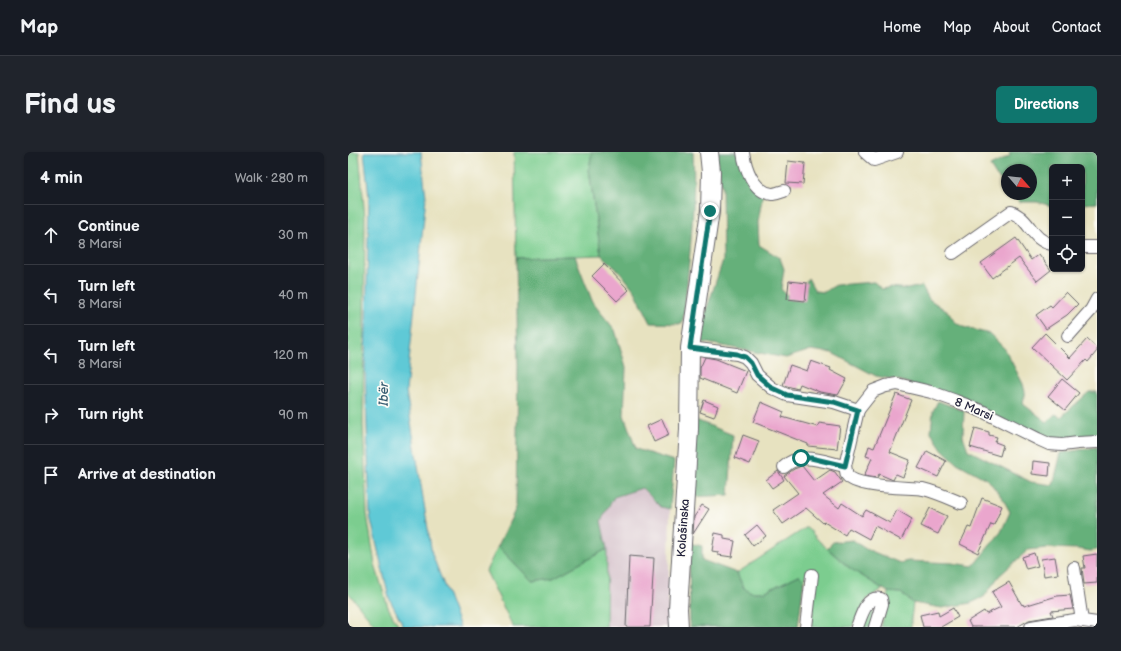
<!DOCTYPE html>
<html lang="en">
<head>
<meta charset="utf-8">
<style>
	body { margin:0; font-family:"Balsamiq Sans",sans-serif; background:#20242c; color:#f1f3f6 }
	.controls { position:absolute; right:12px; top:12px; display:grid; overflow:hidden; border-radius:6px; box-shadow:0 1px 3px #0004 }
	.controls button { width:36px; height:36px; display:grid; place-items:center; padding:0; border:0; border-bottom:1px solid #363941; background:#171b24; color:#f1f3f6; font:20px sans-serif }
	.compass { position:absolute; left:653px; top:12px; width:36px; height:36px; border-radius:50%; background:#171b24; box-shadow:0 1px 3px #0004; rotate:118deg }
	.stop { position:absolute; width:12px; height:12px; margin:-9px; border:3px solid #0f766e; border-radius:50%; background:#fff }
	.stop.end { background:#0f766e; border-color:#fff; box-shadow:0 1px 4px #0008 }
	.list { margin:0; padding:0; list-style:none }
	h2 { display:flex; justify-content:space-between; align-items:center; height:52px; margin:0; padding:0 16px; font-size:17px }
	h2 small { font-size:13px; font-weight:400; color:#9ea1a6 }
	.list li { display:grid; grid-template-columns:26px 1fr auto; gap:12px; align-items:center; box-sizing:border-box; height:60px; padding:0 16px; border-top:1px solid #363941 }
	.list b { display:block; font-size:15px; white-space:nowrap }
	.list p { margin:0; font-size:13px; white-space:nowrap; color:#9ea1a6 }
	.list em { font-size:13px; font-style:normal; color:#9ea1a6 }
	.icon { flex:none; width:22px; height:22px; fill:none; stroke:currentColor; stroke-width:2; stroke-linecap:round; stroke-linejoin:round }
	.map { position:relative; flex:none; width:749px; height:475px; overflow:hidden; border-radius:6px }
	header { display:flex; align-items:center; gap:24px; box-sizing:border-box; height:56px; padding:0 20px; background:#171b24; border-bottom:1px solid #363941 }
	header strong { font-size:19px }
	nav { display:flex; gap:22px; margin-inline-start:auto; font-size:14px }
	.intro { display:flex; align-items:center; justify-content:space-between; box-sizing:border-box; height:96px; padding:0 24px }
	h1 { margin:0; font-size:28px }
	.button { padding:10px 18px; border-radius:6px; background:#0f766e; color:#fff; font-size:14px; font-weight:700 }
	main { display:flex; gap:24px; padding:0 24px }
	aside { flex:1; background:#171b24; border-radius:6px; box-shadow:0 1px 3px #0004 }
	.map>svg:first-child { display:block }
	.industrial { fill:#d2bdc8 }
	.green { fill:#7ccd8f; stroke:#4f7865 }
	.forest { fill:#65b07a; stroke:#44695a }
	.water { fill:#5ec9d6; stroke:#407688 }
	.building { fill:#eaa6cd }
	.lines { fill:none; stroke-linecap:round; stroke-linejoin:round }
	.street-casing { stroke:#67656a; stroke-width:14 }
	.secondary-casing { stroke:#67656a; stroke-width:20 }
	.street { stroke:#fff; stroke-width:12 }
	.secondary { stroke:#fff; stroke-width:18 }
	.route { stroke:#0f766e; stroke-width:5 }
	.labels { text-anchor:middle; stroke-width:3.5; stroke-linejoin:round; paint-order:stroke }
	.street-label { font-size:12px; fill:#22223b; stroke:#fdfcf7 }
	.water-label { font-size:13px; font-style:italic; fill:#375c71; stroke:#fdfcf7 }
</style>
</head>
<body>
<header>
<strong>Map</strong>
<nav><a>Home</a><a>Map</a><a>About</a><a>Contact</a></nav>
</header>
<div class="intro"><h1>Find us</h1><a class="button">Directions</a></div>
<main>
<aside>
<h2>4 min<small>Walk · 280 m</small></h2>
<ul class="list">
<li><svg class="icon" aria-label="ahead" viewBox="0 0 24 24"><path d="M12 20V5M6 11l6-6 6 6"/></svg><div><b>Continue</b><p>8 Marsi</p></div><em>30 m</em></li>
<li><svg class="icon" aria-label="left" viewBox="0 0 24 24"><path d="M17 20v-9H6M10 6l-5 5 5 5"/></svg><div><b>Turn left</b><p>8 Marsi</p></div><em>40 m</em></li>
<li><svg class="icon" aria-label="left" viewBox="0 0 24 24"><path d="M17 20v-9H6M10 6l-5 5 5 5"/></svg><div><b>Turn left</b><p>8 Marsi</p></div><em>120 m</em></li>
<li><svg class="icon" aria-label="right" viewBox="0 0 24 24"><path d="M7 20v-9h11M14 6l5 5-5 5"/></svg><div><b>Turn right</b></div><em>90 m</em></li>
<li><svg class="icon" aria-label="arrive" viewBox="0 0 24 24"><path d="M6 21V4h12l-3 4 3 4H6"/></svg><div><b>Arrive at destination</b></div></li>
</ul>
</aside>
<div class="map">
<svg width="749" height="475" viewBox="0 0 749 475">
	<rect width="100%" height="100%" fill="#fdfcf7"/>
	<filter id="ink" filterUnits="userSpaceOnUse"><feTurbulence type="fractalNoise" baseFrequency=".025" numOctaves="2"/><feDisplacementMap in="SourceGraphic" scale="8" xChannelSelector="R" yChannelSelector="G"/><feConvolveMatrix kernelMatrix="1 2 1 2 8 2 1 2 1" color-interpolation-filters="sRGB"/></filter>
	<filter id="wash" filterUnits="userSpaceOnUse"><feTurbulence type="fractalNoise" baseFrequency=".012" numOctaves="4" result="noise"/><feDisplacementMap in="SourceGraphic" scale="16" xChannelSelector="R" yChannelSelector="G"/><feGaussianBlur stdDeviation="0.9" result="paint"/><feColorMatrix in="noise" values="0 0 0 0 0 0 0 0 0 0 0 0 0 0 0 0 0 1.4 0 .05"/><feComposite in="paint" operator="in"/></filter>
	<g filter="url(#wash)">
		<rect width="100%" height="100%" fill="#e7e2c0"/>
		<polygon class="industrial" points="294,336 313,355 322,357 320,475 258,475 259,397 253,369 266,345"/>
		<g class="green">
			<polygon points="0,0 11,0 17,66 15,273 19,362 27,413 40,455 51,475 28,475 0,440"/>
			<polygon points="166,0 244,0 241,17 253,103 168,106"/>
			<polygon points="459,375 471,389 500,415 535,437 520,446 504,475 463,475 469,419 462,417 456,428 451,423 416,440 403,440 395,435 389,421"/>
			<polygon points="150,394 184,429 205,426 259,397 258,475 165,475 138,419"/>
			<polygon points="540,440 553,441 565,451 563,468 563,475 533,475 539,451"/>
			<polygon points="523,457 526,459 524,475 514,475 520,459"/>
		</g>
		<g class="forest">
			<path d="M244,0h101c3,54 -4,108 -9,162l-2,10 -31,-1 -16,-32 -14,-18 -20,-18 -12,-86z"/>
			<polygon points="367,0 393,0 415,41 410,70 411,93 432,106 436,117 433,137 442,146 452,143 460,126 467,139 476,140 488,133 526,130 534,137 543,135 559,137 574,134 581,147 600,160 606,169 615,175 642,182 657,197 675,232 677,240 675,252 699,270 707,262 713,265 741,240 749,240 749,285 700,288 554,229 528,224 484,201 463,198 438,206 354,190 354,171 375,108 374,34"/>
			<polygon points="661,0 749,0 749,51 734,52 734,15 704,15 704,54 689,50 671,50 666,42 683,42 683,18 659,18 659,32 649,25 642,14 662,4"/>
			<polygon points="227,104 245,151 267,178 278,215 276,263 288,297 326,309 322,357 313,355 294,336 266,345 253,369 259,397 205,426 184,429 150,394 168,356 170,214 168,106"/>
			<polygon points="590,249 616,259 615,284 620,298 683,330 705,333 713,301 749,295 749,398 742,399 730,397 699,396 680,398 651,424 636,445 623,451 594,456 565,451 553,441 540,440 503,417 479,396 485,390 505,388 516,396 552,411 560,409 604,411 625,414 653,380 662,360 655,347 640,328 609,311 594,297 583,280 585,259"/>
			<polygon points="348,268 385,283 381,343 344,345"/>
			<polygon points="341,391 354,394 354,408 389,421 395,435 403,440 416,440 451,423 456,428 450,475 342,475"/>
		</g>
		<polygon class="water" points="16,0 73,0 78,45 58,239 84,402 112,475 56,475 41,446 22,364 17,216 21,46"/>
		<g id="blocks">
			<g class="building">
				<polygon points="440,9 457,11 455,32 438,31"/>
				<polygon points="668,86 683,108 691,102 703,118 689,129 671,106 644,126 633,111"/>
				<polygon points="256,112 281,138 269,149 244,124"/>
				<polygon points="441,129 459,131 457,149 439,147"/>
				<polygon points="718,140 730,152 719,163 698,177 688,163 702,153 704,155"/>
				<polygon points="697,181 722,206 739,187 749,196 749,199 740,210 738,208 719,228 684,195"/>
				<polygon points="357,205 368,207 398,219 389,241 352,226 352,216"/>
				<polygon points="463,209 483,216 482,218 499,227 490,243 472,240 452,232 450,237 435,233 442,213 459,219"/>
				<polygon points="714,227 731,241 717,258 700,244"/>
				<polygon points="548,242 563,248 542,300 562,308 555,325 548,322 545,328 531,322 529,326 516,324 524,306 518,304 521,294 526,296"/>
				<polygon points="356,248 370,254 366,265 352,260"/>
				<polygon points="413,250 436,260 434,265 470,275 471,271 492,274 489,297 460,294 460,292 405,270"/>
				<polygon points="314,267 321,283 306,290 299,274"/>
				<polygon points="627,276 641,280 641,283 649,285 647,290 655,293 652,304 622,295"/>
				<polygon points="395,283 411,289 402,312 387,306"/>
				<polygon points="579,299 598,309 590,325 570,316"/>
				<polygon points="685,309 702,311 701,324 684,322"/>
				<polygon points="454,314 466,329 482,318 487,320 494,330 475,343 491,356 494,351 514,364 518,358 542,371 549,358 564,367 553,388 527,374 521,387 501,376 497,383 476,370 475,371 458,356 435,372 425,358 450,341 436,324 446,317"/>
				<polygon points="430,319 436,328 424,336 418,328"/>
				<polygon points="634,346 654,354 646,373 643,372 630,401 612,392 620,375 623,376"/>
				<polygon points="354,353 361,357 345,382 346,365"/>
				<polygon points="582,356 599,364 590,382 573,374"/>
				<polygon points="409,373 418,384 405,394 397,383"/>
				<polygon points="367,381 376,383 376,387 387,389 384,405 370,403 370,400 364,399"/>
				<polygon points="686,401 690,414 678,417 674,405"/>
				<polygon points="749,402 749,431 736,432 734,416 737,416 735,404"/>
				<polygon points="281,404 306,406 302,475 278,475"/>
				<polygon points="707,405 710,422 696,424 693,407"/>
				<polygon points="661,430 674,453 675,452 676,454 709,444 722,443 725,457 703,459 705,464 681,468 669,475 623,475 620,469 636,459 638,462 653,455 644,440"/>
				<polygon points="605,456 610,465 593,475 575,475 572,463 590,459 591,464"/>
			</g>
		</g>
	</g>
	<g filter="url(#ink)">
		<use href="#blocks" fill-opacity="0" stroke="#67656a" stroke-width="1"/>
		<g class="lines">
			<defs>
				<g id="street">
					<path d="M395,0c2,15 10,40 29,42 3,0 8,-2 12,-3"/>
					<polyline points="517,0 526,8 549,0"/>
					<polyline points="734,95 749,95"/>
					<path d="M605,101l58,-41c3,1 6,3 9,5 11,8 15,25 32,27"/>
					<polyline points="720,184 743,158 749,147"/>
					<path d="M342,196l47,6 8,3 6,6 6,12 15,13 15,7 47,7 24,8 -13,56c1,3 1,7 2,9 9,13 60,12 76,14 13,3 26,9 38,14"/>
					<polyline points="510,258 525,239 538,234 549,232 583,240 608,249 636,260 690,287 701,292 714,293 730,291 749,290"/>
					<path d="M436,315c16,-16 41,-5 61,-1"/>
					<polyline points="726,416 734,469"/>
					<polyline points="458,475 464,423"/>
					<path d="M509,475c4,-10 9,-32 24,-28l1,5 -7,23"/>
					<polyline points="683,475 727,468 749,471"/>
				</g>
				<polyline id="secondary" points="331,475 330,457 341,277 342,196 362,59 363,20 361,0"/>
			</defs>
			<use href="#street" class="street-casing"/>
			<use href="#secondary" class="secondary-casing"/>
			<use href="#street" class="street"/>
			<use href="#secondary" class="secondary"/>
		</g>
	</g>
	<g class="lines" filter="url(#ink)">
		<polyline class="route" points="362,59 342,196 389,202 397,205 403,211 409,223 424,236 439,243 486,250 510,258 497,314 463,306 453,306"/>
	</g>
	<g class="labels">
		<g class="street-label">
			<text transform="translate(626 257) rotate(23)" y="4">8 Marsi</text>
			<text transform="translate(335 376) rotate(-86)" y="4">Kolašinska</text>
		</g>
		<g class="water-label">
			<text transform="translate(35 242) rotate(-89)" y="5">Ibër</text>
		</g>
	</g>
</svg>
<div class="controls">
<button>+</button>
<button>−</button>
<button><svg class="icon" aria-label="locate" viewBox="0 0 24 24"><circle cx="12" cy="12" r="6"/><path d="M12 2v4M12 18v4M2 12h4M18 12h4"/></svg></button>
</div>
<svg class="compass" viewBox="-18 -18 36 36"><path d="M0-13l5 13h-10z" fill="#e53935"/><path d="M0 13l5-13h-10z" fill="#9ea1a6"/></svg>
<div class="stop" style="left:453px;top:306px"></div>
<div class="stop end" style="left:362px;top:59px"></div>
</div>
</main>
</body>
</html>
